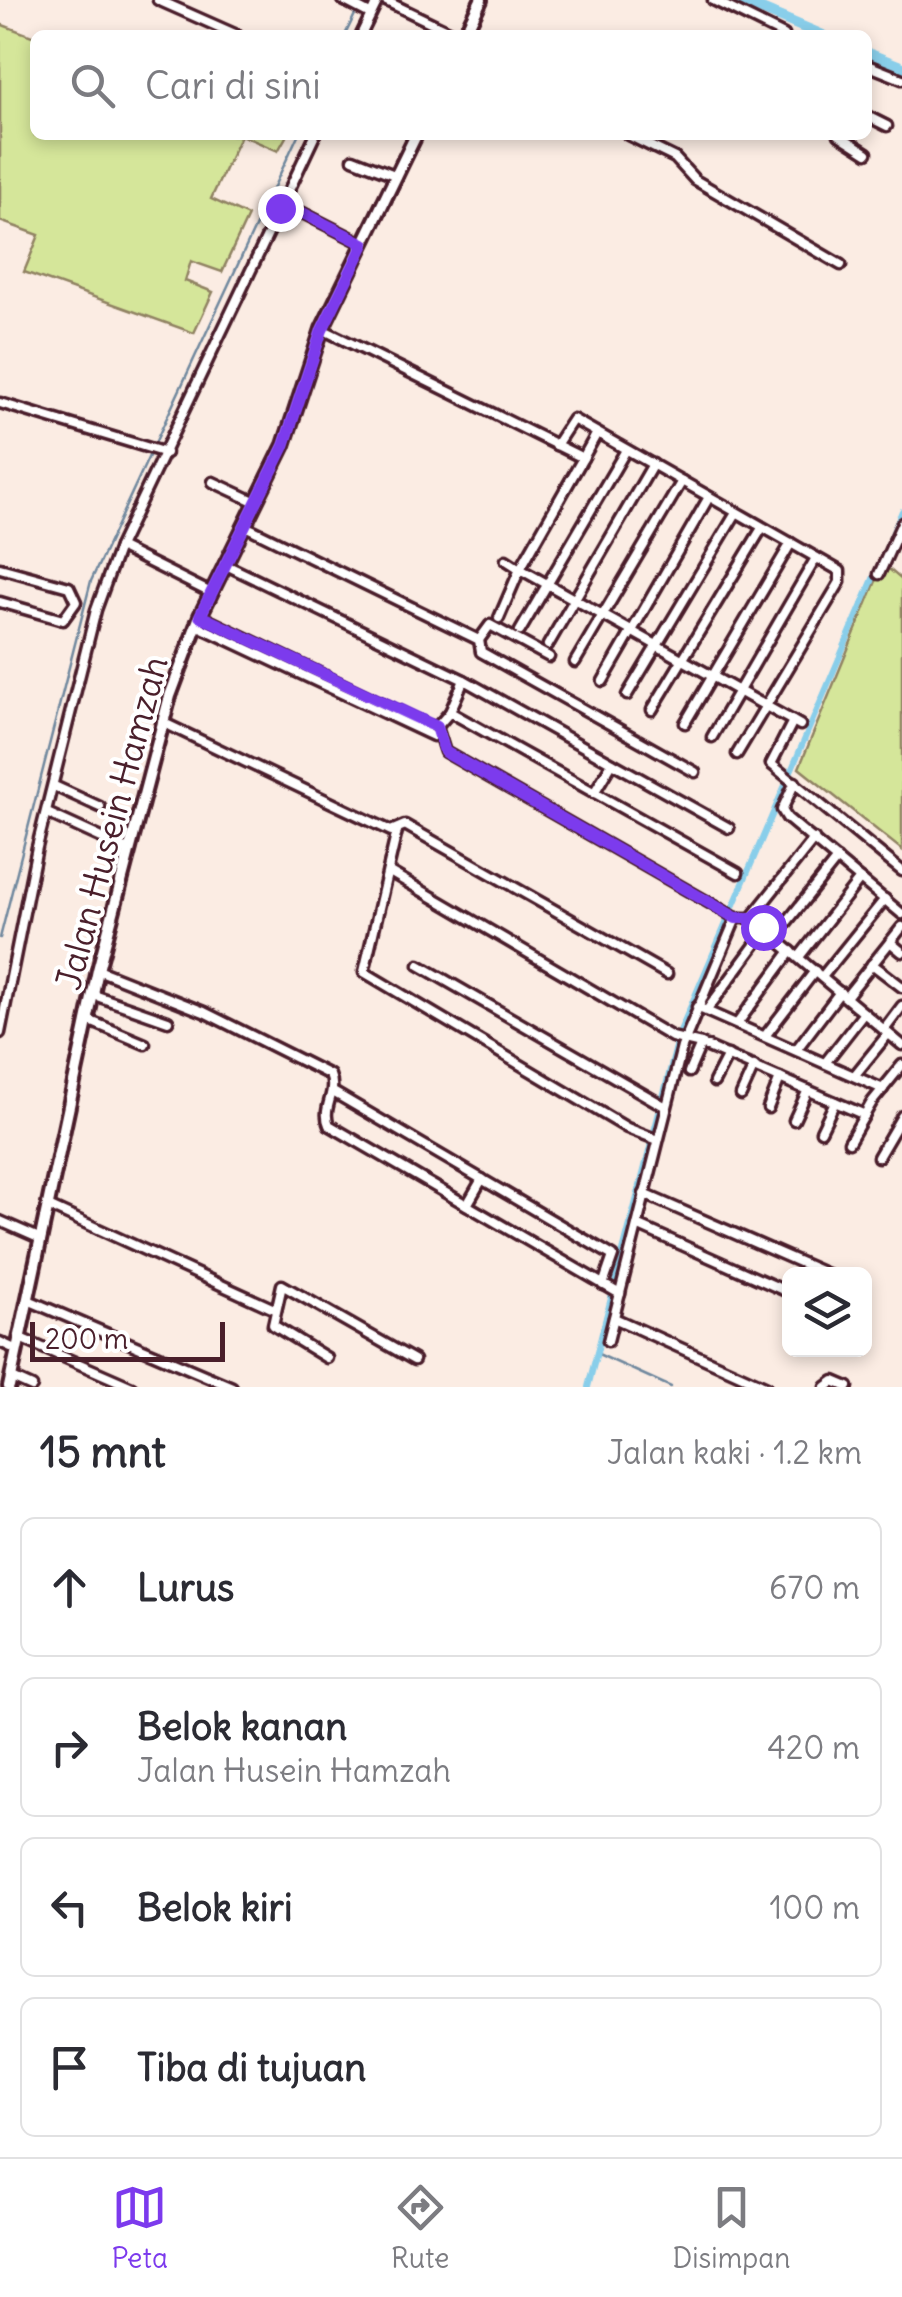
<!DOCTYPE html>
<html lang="id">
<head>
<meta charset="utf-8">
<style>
	body { margin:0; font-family:Delius,sans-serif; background:#f7f7f7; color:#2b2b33 }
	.controls { position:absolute; right:30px; bottom:30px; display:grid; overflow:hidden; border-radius:15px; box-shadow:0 5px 15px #0003 }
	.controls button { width:90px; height:90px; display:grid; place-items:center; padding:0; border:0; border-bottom:2px solid #e1e1e2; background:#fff; color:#2b2b33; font:50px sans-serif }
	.scale { position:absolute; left:30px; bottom:25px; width:195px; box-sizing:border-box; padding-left:10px; border:5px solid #4a1f2b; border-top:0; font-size:28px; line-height:35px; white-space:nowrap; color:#4a1f2b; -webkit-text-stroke:8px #fff; paint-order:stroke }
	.stop { position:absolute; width:30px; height:30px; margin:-22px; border:8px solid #7c3aed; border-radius:50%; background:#fff }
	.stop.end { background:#7c3aed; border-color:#fff; box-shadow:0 2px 10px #0008 }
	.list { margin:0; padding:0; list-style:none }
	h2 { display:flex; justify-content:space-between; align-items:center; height:130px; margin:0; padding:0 40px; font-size:42px }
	h2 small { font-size:32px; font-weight:400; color:#7c7c81 }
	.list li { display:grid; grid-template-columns:65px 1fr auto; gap:30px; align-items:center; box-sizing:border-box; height:140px; margin:0 20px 20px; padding:0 20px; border:2px solid #e1e1e2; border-radius:15px }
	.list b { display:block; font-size:38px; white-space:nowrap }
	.list p { margin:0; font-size:32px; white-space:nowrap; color:#7c7c81 }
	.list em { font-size:32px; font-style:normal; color:#7c7c81 }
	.icon { flex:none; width:55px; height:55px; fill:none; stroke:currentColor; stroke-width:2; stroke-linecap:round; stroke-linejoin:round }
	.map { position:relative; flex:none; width:902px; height:1387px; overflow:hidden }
	.search { position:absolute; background:#fff; box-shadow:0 5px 15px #0003; left:30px; right:30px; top:30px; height:110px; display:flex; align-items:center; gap:25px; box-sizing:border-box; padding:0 35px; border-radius:15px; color:#7c7c81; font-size:38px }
	.sheet { height:770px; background:#fff }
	nav { display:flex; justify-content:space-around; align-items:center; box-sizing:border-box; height:140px; border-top:2px solid #e1e1e2; background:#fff; font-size:28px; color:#7c7c81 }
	nav a { display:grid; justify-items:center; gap:5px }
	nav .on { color:#7c3aed }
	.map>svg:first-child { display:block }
	.green { fill:#d5e69a; stroke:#908262; stroke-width:2.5 }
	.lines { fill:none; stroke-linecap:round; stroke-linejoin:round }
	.stream { stroke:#70889e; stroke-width:2.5 }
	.canal { stroke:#89ceea; stroke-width:6 }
	.river { stroke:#89ceea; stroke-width:11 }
	.minor-casing { stroke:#4a1f2b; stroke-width:15 }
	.tertiary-casing { stroke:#4a1f2b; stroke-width:18 }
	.minor { stroke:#fff; stroke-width:8 }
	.tertiary { stroke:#fff; stroke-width:10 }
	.route { stroke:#7c3aed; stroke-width:12 }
	.labels { text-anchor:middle; stroke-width:8; stroke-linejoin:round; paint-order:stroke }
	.street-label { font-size:35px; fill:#4a1f2b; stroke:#fff }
</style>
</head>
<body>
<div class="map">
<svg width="902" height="1387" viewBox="0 0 902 1387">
	<rect width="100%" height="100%" fill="#fbece3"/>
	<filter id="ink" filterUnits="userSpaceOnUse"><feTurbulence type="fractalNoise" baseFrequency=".01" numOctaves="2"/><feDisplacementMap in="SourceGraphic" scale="20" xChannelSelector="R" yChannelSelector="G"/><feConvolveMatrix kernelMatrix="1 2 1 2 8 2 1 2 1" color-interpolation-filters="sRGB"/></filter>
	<g filter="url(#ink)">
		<g class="green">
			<polygon points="0,24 35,37 35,135 287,135 278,151 241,135 211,199 248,216 222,272 191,261 185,281 213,292 194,333 24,272 39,235 0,221"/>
			<polygon points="883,564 902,580 902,850 799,768"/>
		</g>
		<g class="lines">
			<g class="stream">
				<polyline points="345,35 362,0"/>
				<polyline points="0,938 91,581 298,135"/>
				<polyline points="596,1353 671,1387"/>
			</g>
			<polyline class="canal" points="588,1387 680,1031 902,511"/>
			<g class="river">
				<polyline points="739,0 822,35"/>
				<polyline points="867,53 902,67"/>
			</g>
			<defs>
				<g id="minor">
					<polyline points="158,0 237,35"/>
					<polyline points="343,0 370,14"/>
					<polyline points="384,0 457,35"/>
					<polyline points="713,0 784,35"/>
					<polyline points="361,35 378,0"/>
					<polyline points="867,65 902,79"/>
					<polyline points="867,116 887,126"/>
					<polyline points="315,135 283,203 364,244"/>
					<polyline points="628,135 675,158 695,180 841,265"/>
					<polyline points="839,135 867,153"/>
					<polyline points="353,159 397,176"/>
					<polyline points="322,329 583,458 597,433"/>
					<polyline points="0,403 166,453"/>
					<polyline points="556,445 573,419 840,571 840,582 737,754"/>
					<polyline points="583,458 520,569 800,725"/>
					<polyline points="213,482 256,502"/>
					<polyline points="245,526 479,640 481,652 695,772"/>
					<polyline points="119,547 211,593"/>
					<polyline points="224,564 464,680"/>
					<polyline points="0,568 69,587 76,602 63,620 0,602"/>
					<polyline points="879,574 902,523"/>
					<polyline points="200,616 429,726 437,727 450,712 464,680 729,828"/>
					<polyline points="499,618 520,569 506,560"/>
					<polyline points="196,625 433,736"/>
					<polyline points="520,631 626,450"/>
					<polyline points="479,640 490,625 549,657"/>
					<polyline points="548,645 653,464"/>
					<polyline points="575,662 682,481"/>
					<polyline points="603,681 709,497"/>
					<polyline points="627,695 736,513"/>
					<polyline points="652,710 762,528"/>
					<polyline points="450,712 738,873"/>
					<polyline points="793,721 771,764 902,871"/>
					<polyline points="162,722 391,831 405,825 667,974"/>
					<polyline points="685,723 791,543"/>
					<polyline points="437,727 445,752 736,918 751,918 814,839"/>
					<polyline points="712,737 816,558"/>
					<polyline points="795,782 782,810 787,818 902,914"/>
					<polyline points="54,786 100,807"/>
					<polyline points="594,793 612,763"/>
					<polyline points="47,813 128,850"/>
					<polyline points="397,831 364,972 627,1128 658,1140"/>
					<polyline points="388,871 672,1037 701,1044 865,1115"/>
					<polyline points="751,918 902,1045"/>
					<polyline points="775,937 837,859"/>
					<polyline points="890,942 902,952"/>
					<polyline points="799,957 860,879"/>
					<polyline points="872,964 902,987"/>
					<polyline points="419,965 666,1107"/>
					<path d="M98,970l106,42 126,63c8,18 -9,33 -1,50l291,169"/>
					<polyline points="822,977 885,899"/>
					<polyline points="94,995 168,1021"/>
					<polyline points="846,997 902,927"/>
					<polyline points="697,1007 883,1089"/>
					<polyline points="707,1010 766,930"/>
					<polyline points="88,1020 145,1044"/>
					<polyline points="737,1024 791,951"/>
					<polyline points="884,1030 902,1006"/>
					<polyline points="0,1033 37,847 96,610 119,547 283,203"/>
					<polyline points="765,1036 815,971"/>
					<polyline points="796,1050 840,992"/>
					<polyline points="825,1063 864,1013"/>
					<polyline points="689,1072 701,1044"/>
					<polyline points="854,1076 888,1034"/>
					<polyline points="714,1082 728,1055"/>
					<polyline points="333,1092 613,1256 603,1285"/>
					<polyline points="741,1095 754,1066"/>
					<polyline points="768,1108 780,1078"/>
					<polyline points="794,1120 808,1090"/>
					<polyline points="821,1131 835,1102"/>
					<polyline points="849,1142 872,1102 902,1065"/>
					<polyline points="878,1157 902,1116"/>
					<polyline points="644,1194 827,1274"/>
					<polyline points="467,1205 482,1179"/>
					<polyline points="48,1206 274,1309"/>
					<polyline points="0,1221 41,1239"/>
					<polyline points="637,1225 790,1293"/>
					<polyline points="28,1300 232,1387"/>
					<polyline points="614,1318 767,1387"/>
					<polyline points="20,1338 132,1387"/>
					<polyline points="608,1341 682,1047 736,918"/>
					<polyline points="0,1342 17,1350"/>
					<polyline points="327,1358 273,1325 282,1285 414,1360"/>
					<polyline points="12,1378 32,1387"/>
					<polyline points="826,1387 834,1381 848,1387"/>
				</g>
				<g id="tertiary">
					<polyline points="464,35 481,0"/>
					<polyline points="9,1387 98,970 170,696 200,616 284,445 322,329 416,135"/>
				</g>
			</defs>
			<use href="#minor" class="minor-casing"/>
			<use href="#tertiary" class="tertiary-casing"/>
			<use href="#minor" class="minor"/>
			<use href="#tertiary" class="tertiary"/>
		</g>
	</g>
	<g class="lines" filter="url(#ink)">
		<polyline class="route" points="280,208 283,203 364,244 322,330 284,446 200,616 437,727 445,752 736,918 750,918 763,927"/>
	</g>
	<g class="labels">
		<g class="street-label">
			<text transform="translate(112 823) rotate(-75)" y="12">Jalan Husein Hamzah</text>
		</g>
	</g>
</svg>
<div class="controls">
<button><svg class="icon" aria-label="layers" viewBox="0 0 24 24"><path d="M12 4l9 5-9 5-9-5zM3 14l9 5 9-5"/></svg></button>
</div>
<div class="scale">200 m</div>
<div class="stop" style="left:763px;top:927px"></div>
<div class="stop end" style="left:280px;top:208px"></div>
<div class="search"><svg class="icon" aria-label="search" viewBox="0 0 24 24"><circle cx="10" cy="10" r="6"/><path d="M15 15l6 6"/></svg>Cari di sini</div>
</div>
<section class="sheet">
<h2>15 mnt<small>Jalan kaki · 1.2 km</small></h2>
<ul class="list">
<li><svg class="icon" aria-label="ahead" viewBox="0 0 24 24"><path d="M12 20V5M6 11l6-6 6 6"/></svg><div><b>Lurus</b></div><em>670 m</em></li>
<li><svg class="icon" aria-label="right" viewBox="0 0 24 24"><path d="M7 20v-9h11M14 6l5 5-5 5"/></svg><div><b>Belok kanan</b><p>Jalan Husein Hamzah</p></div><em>420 m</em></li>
<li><svg class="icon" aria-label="left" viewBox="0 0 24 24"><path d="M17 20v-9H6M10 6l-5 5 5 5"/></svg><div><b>Belok kiri</b></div><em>100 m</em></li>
<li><svg class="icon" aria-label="arrive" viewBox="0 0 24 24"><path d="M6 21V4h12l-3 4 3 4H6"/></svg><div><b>Tiba di tujuan</b></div></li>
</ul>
</section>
<nav>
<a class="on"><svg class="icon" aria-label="map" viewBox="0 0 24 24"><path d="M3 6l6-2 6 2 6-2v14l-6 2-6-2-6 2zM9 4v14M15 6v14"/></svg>Peta</a>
<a><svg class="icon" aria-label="directions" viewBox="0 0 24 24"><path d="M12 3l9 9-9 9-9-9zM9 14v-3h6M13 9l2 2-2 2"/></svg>Rute</a>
<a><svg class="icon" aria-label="saved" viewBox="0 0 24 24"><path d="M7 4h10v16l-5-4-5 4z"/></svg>Disimpan</a>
</nav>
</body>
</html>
